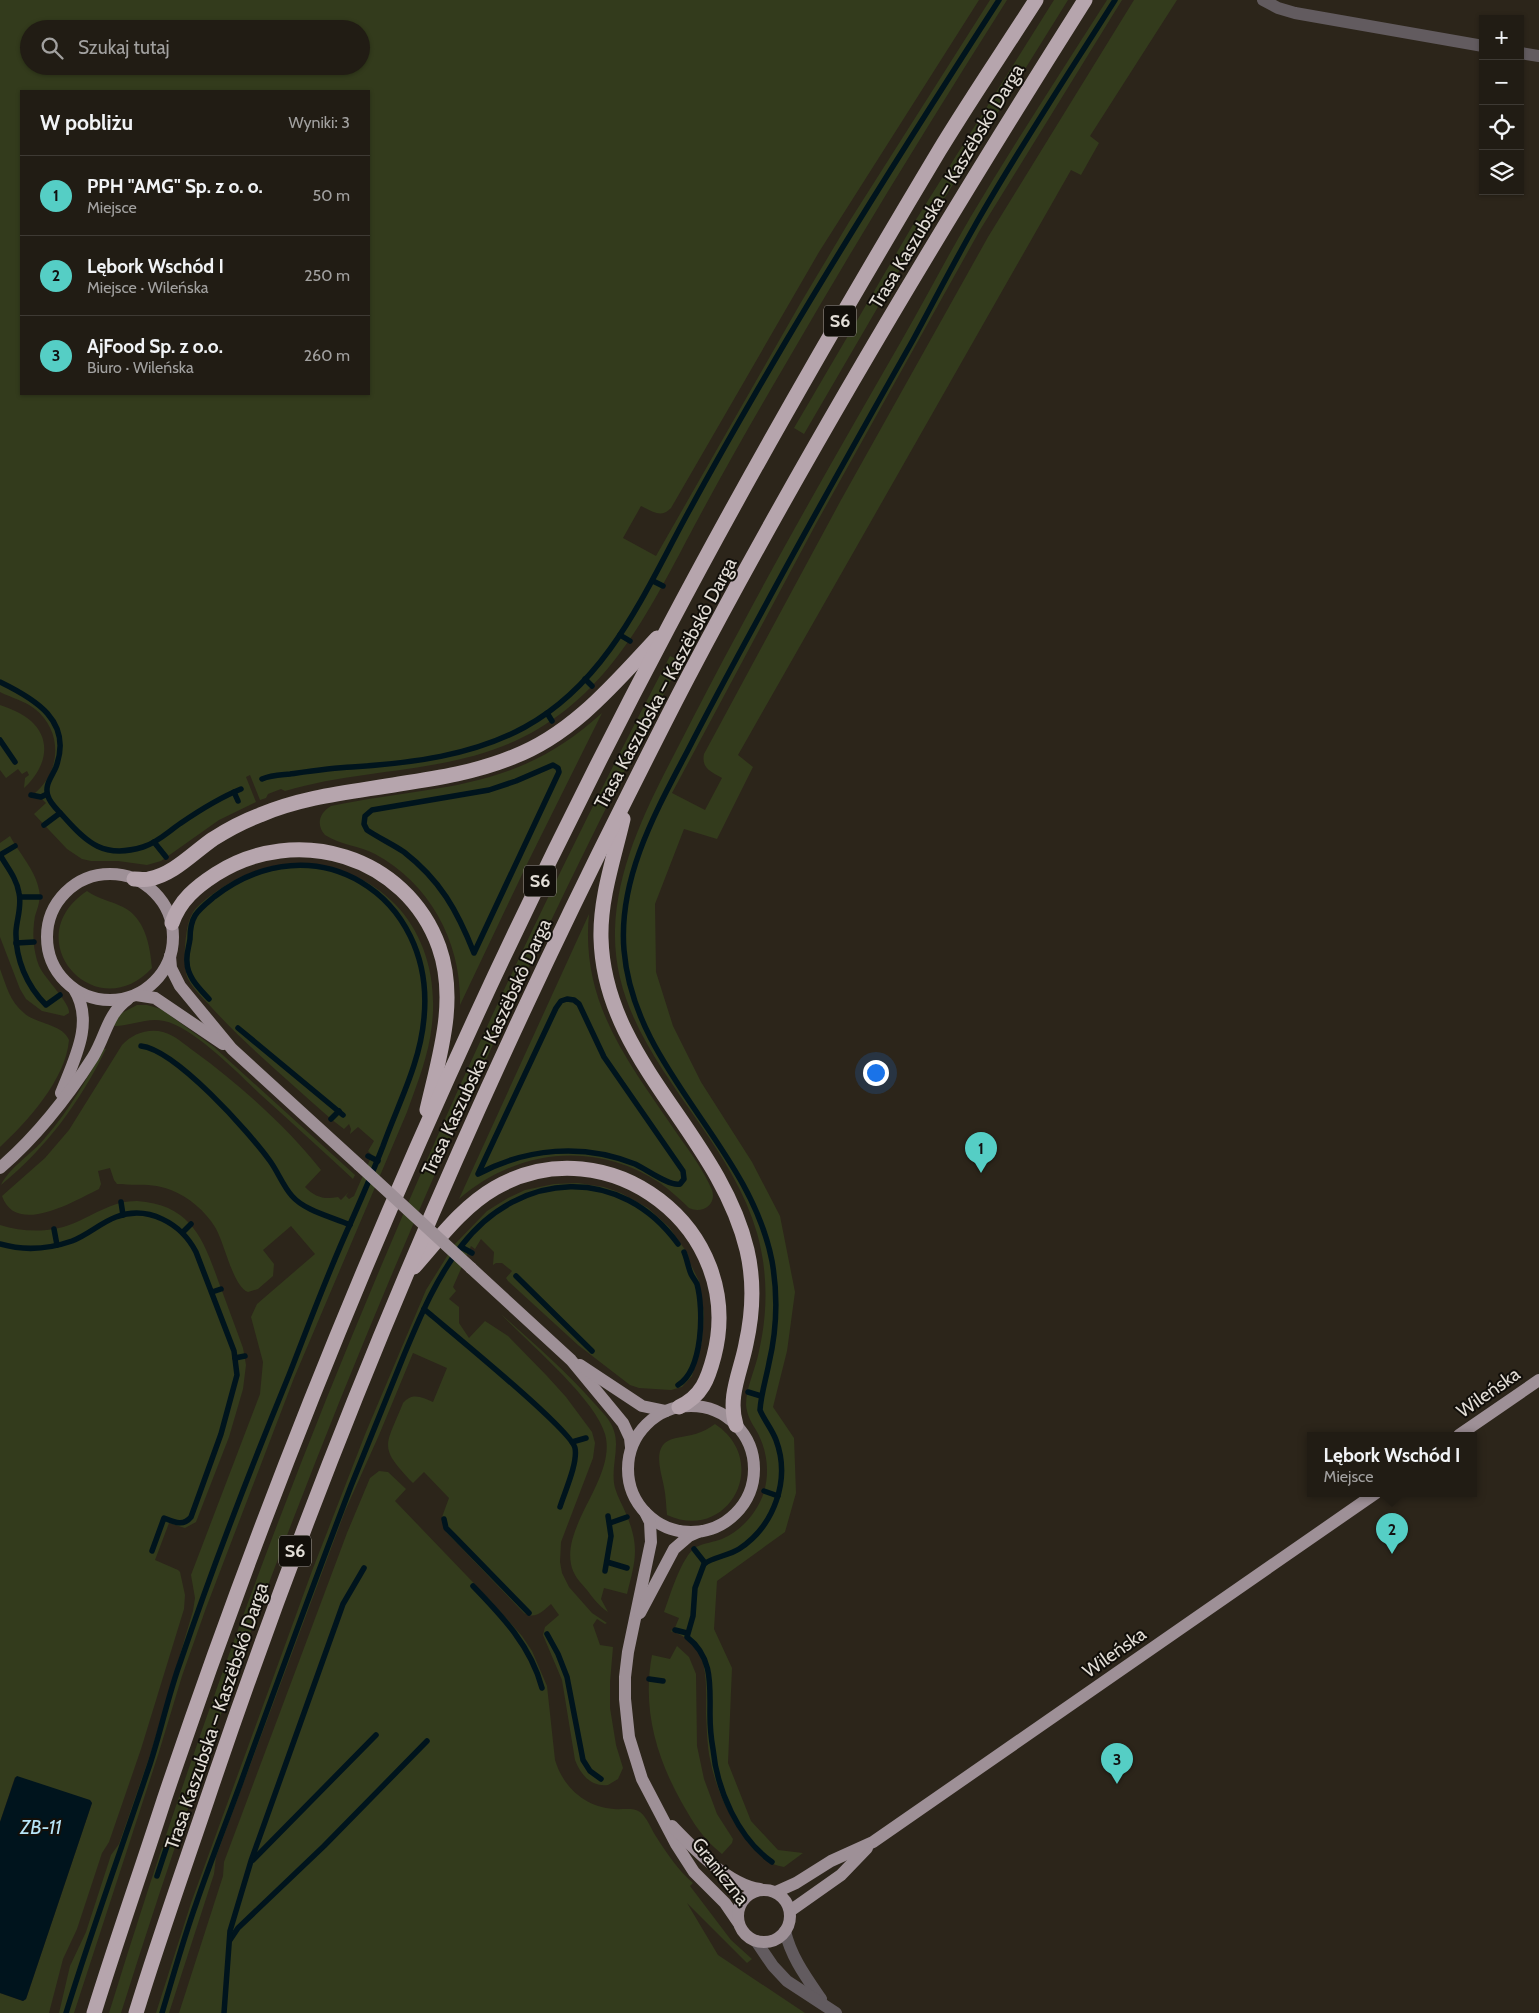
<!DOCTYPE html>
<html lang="pl">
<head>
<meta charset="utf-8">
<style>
	body { margin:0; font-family:Cabin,sans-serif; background:#29251d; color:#f1f3f6 }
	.controls { position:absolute; right:15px; top:15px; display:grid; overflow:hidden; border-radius:0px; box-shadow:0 1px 4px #0004 }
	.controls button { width:45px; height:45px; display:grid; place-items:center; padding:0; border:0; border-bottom:1px solid #3e3a34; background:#211c14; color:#f1f3f6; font:25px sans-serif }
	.you { position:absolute; left:875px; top:1072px; width:18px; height:18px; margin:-12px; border:4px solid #fff; border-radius:50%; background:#1a73e8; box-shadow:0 0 0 8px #1a73e833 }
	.badge { display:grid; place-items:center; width:32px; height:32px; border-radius:50%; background:#55cec5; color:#111; font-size:16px; font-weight:700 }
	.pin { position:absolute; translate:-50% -41px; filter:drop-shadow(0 1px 2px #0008) }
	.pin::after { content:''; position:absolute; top:26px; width:18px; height:15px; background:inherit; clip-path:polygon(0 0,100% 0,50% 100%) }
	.popup { position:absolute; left:1307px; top:1432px; width:170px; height:65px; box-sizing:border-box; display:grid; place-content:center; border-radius:0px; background:#211c14; filter:drop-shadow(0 1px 4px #0005); font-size:16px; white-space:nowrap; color:#a2a1a0 }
	.popup b { font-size:19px; color:#f1f3f6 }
	.popup::after { content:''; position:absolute; left:50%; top:100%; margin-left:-10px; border:10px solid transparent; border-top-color:#211c14 }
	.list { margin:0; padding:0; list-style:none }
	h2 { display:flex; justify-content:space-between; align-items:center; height:65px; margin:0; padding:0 20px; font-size:21px }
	h2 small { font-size:16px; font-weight:400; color:#a2a1a0 }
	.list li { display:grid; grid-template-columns:32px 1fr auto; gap:15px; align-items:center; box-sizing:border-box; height:80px; padding:0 20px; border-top:1px solid #3e3a34 }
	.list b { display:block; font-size:19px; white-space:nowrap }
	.list p { margin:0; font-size:16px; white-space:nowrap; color:#a2a1a0 }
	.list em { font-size:16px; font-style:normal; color:#a2a1a0 }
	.icon { flex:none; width:28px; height:28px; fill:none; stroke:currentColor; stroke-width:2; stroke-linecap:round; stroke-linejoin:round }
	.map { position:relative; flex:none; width:1539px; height:2013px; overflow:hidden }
	.search { position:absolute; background:#211c14; box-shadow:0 1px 4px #0004; left:20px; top:20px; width:350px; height:55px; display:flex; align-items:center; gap:12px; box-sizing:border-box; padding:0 18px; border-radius:28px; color:#a2a1a0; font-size:19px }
	.panel { position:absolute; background:#211c14; box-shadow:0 1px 4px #0004; left:20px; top:90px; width:350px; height:305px; border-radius:0px }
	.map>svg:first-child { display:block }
	.green { fill:#333b1c; fill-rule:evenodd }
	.water { fill:#00141d }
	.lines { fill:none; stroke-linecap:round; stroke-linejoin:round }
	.stream { stroke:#00141d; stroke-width:5.5 }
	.minor { stroke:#625b5f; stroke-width:12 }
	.major { stroke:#9e9097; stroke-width:12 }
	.highway { stroke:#b6a5ad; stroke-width:15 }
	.major-bridge { stroke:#9e9097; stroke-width:12 }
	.labels { text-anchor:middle; stroke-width:4; stroke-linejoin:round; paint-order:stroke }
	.shield { fill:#120f0a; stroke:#a49f99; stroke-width:1 }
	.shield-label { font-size:18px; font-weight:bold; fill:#e2ddd6 }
	.street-label { font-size:19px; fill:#e2ddd6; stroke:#120f0a }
	.water-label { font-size:20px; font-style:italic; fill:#b7e4f7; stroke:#120f0a }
</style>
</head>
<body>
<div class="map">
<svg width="1539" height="2013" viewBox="0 0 1539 2013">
	<rect width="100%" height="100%" fill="#2c251a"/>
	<g class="green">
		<path d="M0,0h979l-160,252 -148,256c-10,11 -19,3 -30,-2l-18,32 33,18 144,-252 49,-82 141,-222h17c-76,120 -151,242 -222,365 -30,51 -59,102 -87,154 -42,78 -80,163 -160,210 -77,46 -169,37 -253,62l-4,-2 -13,5 -2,4 -6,2 -10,-25 -4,2 10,25 -37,18 -58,41 -14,4 -29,-4h-27l-9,-2 -15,-10 -33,-35 12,-11 -5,-5 -10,-2c29,-20 34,-63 4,-87 -10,-8 -23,-11 -35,-17zM29,29h332v37h-332zM21,91h348v303h-348z"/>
		<polygon points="1054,0 1068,0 896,276 804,434 794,428 917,218"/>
		<path d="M1107,0h15l-142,230 -163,292 -145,271 33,17 17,-32c-10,-6 -21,-9 -18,-24l137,-254 147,-263 146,-237h43l-87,136 9,7 -18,32 -10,-5 -333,585 15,12 -36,72 -33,-10 -29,75 1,68 17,54 28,56 51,80 28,54 15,76 -8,59 -14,56 21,31 2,55 -11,39 -68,49 -3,48 18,39 -4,95 23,58 27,29 25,3 -19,14c-17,-2 -26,-13 -36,-25 -19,-25 -32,-52 -38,-83 -3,-14 -3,-30 -4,-45 0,-33 5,-71 -36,-83l4,-1 5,-12 -15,-6c6,-16 17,-55 32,-65 8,-4 18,-5 26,-8 20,-9 35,-26 42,-47 6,-21 3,-43 -8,-62 -5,-8 -9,-15 -10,-25 0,-18 10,-37 13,-54 9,-39 9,-79 -2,-118 -31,-109 -145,-183 -142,-303 2,-65 33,-125 62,-181 21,-41 42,-82 64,-122 52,-98 107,-193 162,-289 23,-40 44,-81 67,-120 44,-74 91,-146 137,-218z"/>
		<path d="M670,656l11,5c-227,434 -413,884 -560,1352h-12c144,-468 333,-924 561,-1357z"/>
		<path d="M0,705c11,4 22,8 31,16 23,21 13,49 -7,67l1,-10 4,-3 -2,-4 -5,3 -4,-5 -12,9 -6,-8z"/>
		<path d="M602,713l-74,149 -68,143c2,-61 -29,-121 -85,-151 -15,-8 -35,-9 -50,-19 -9,-10 -6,-22 6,-29 108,-22 183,-13 271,-93z"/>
		<path d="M10,836c9,17 26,35 29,54 2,9 -1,17 -4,26 -3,17 -2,34 4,50 6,13 32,38 30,47l-5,3 -22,-5 -16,-12 -6,-10 -20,-52v-94z"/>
		<path d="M296,863c90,3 146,72 136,161 -3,31 -15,60 -25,88l-113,266 -88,230 -24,68 -23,76 -85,261h-15l11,-47 16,-34 25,-77 8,-11 32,-92 42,-141 2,-13 -4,-23 69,-181 3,-32 -12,-45 6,-13 58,-50 -24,-28 -28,24 11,14 -1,12 -15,13 -10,3c-15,-5 -24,-51 -33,-65 -10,-16 -26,-30 -44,-37 -21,-8 -33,-4 -54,-6l-3,-4 -4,-12 -12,3 3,13 -2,5c-23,11 -83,48 -97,7l43,-38 24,-28 53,-85c10,-11 26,-17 41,-13 12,3 22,13 32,20 44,32 92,75 126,118l-16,17c10,10 19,13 33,10l3,3 8,-8 -3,4 3,3 5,-3 18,-41 -4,-4 6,-10 -16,-14 -8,7 1,-5 -2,-5 -5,5 -13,-10c-40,-36 -82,-71 -119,-111 -8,-9 -18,-18 -24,-29 -6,-12 -3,-52 3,-63 3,-7 9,-12 15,-17 27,-21 55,-34 90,-36z"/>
		<path d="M87,891c11,8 24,10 36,16 22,11 27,38 29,61 -56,61 -137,-29 -65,-77z"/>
		<path d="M589,914c-9,91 42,151 89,221 12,17 26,36 34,55 5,15 -10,24 -23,18 -9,-9 -18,-17 -29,-25 -65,-43 -143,-34 -201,16z"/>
		<path d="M0,969c6,16 10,33 24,44 12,11 39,11 45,27 -3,39 -42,82 -69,107z"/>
		<path d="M137,1005h10l14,4 53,38 141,128 -2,4c-31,-29 -62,-57 -93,-85 -21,-20 -68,-68 -96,-73 -18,-4 -34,6 -52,5l8,-12z"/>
		<path d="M103,1048l3,1c-26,53 -59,98 -105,136 8,-17 32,-32 44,-47 24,-28 42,-58 58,-90z"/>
		<path d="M578,1183l26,4 17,6 27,15 21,19 19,27 1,7 10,20 5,33 -2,28 -10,34 -10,11 -11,3 -32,-2 -9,-3 -52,-40 -70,-64 -2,-3 6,-7 -10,-8h-6l-3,2 1,-13 -13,-13 -6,10 -4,-3 -18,41 3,4 -7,8 10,8v16l10,15 16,-17 23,15 39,40 19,21 26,35 3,11 -2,15 -32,84 -1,20 2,11 7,14 23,26 15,10 -2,1 -8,-5 -4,6 7,20 13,2 -3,35v26l6,37 7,23 -5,11 -10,6c-17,2 -27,-10 -33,-25l-13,-80 -19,-45 2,-8 14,-12 -8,-11c-8,7 -16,16 -27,9l-78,-81 -4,-15 7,-19 -25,-26 -11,11c-35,-37 -28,-35 -10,-80 9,-11 19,-6 30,-1l14,-34 -34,-15 -34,82 -34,76 -129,346 -2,17 -45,139h-13l35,-110 121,-332 54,-139 60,-142 28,-45 33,-34 21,-13 17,-8 29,-6z"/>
		<path d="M137,1201c54,4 66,37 82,82 8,21 16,43 24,65l3,17 -3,24 -14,48 -33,85 -11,6 -16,-5 -14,37 23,10 2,2 5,23 -1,14 -43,140 -32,93 -7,11 -25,76 -14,30 -14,54h-49v-20l23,8 3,-2 66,-196 -1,-2 -76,-24 -15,45v-597c26,8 54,8 79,-4 20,-9 35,-20 58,-20z"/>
		<path d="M501,1314c32,29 65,57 93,89 8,9 17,17 20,28 6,18 -4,37 1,57 3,10 8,18 12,28 13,32 8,46 0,78l-23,-6 -3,11 7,13c-9,-6 -15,-14 -21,-22 -7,-8 -14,-15 -16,-26 -8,-41 46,-88 34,-130 -10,-36 -78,-92 -104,-120z"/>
		<path d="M715,1424c57,38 13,119 -48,91 -1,-9 -1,-19 -3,-28 -3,-17 -14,-44 12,-49 15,-3 26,-4 39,-14z"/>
		<path d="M379,1471l9,1 18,17 -11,12 95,99 32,36 10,15 15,35 8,74c8,27 30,47 59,49 8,1 19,-2 26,3 7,5 12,19 17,26 10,16 22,33 36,45l-3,3 41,54 21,19 -5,4 -60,-60 31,52 87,58h-626l44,-137 1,-14 123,-329 23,-55z"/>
		<path d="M677,1646l12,11 7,17 1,72 7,33 13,35 16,25 -1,4 -10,11c-19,-15 -28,-30 -40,-51 -26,-46 -40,-95 -30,-148l18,4z"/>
	</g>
	<polygon class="water" points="17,1776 90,1800 92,1803 26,1999 23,2001 0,1993 0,1822 15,1778"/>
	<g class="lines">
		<g class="stream">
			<polyline points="653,581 663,586"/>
			<polyline points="620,635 630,641"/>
			<polyline points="585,679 592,686"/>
			<path d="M0,682c35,17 73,39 56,85 -4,10 -12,18 -8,29 2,8 11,15 16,21 23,26 40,42 79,30 14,-4 26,-16 38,-24 19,-13 38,-25 60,-34"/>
			<polyline points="547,713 552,721"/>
			<polyline points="0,740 15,762"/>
			<path d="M553,765l5,3 1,4 -85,181c-17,-43 -34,-73 -70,-101 -12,-8 -25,-14 -37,-22l-3,-6 1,-8 7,-6 117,-20 27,-9z"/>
			<path d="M262,779c9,-4 18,-4 28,-5 21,-3 41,-6 62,-7 59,-4 120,-11 173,-40 84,-46 120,-136 164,-216 31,-57 64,-114 97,-170 68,-115 140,-228 213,-341"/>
			<polyline points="234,792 238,801"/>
			<polyline points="31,795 41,797 47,794"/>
			<polyline points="44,825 60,813"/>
			<polyline points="154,842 166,857"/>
			<path d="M0,855c7,12 17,24 19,38 3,13 -2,25 -3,38 -1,28 11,55 30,74l14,-10"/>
			<polyline points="0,855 15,846"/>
			<polyline points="20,897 40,897"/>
			<polyline points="16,943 34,942"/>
			<path d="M567,999l7,1 5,4 25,53 79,114 1,8 -4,5c-10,3 -34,-15 -45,-20 -52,-21 -108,-16 -157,10l78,-166 5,-7z"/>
			<polyline points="238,1028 343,1115"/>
			<path d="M141,1046c35,4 108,86 129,115 8,11 13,25 22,35 13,15 40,21 58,29"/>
			<polyline points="331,1119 339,1111"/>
			<polyline points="368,1156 378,1161"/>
			<polyline points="121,1202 123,1215"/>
			<polyline points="54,1229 57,1245"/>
			<polyline points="183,1232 191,1224"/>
			<path d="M0,1244c24,7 49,5 72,-3 16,-6 28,-18 44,-24 32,-12 65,6 80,35l38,99 3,24 -16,59 -30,83c-8,10 -17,5 -27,1l-12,33"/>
			<polyline points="461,1247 472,1253"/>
			<polyline points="516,1276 592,1351"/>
			<polyline points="212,1292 221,1289"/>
			<path d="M424,1309c22,19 147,120 151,139 3,15 -10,43 -15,59"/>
			<polyline points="235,1358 245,1356"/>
			<path d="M678,1385c25,-15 26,-75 19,-101 -2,-4 -4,-6 -6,-10 -3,-7 -4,-15 -7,-22"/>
			<polyline points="748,1392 761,1396"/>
			<polyline points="572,1442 586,1438"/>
			<polyline points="764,1491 778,1496"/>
			<polyline points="444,1519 446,1528 453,1535 529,1613"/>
			<polyline points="610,1523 627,1517"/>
			<polyline points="694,1549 705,1563"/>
			<polyline points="607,1562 627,1568"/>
			<polyline points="605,1571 611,1536 608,1516"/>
			<path d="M473,1586c29,30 58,60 69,102"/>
			<polyline points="675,1630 687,1633"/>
			<polyline points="547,1634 558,1654 567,1677 583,1760 590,1771 601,1779"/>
			<polyline points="649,1679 663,1681"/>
			<polyline points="253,1860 376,1735"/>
			<path d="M772,1862c-34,-24 -55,-72 -59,-113 -2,-11 -3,-23 -3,-35 0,-29 3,-57 -23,-77l6,-21 2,-28 9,-24c9,-7 24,-8 35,-15 35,-23 52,-69 37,-109 -4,-11 -12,-20 -16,-30 1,-16 6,-31 9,-47 8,-34 9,-68 3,-102 -23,-117 -138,-190 -148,-311 -6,-72 32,-139 64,-200 23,-45 47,-89 71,-133 50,-93 102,-185 154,-277 20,-37 39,-74 60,-111 44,-78 94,-153 142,-229"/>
			<polyline points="157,1876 167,1846"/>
			<polyline points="230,1940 238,1928 324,1846 427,1741"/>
			<path d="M66,2013c26,-84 56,-166 84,-249 11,-33 18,-68 30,-101 33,-97 70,-193 109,-288 20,-51 39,-103 62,-153 11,-25 22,-50 32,-76 15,-42 37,-82 41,-128 12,-123 -110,-199 -210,-121 -17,14 -24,19 -24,42 -1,8 -4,15 -3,23 0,15 13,27 22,37"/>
			<path d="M162,2013c11,-36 21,-73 34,-109 14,-41 30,-81 45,-122 36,-99 72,-197 110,-296 17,-43 35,-87 53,-131 16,-38 32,-77 58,-110 58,-75 159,-80 216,-1"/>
			<polyline points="224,2013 230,1931 251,1861 343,1604 364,1568"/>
		</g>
		<g class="minor">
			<polyline points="1263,0 1278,8 1295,13 1483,46"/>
			<polyline points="1520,53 1539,56"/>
			<path d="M785,1931c6,26 21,46 36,68"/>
			<polyline points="756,1941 773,1966 787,1981 836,2013"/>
		</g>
		<g class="major">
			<circle cx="110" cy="937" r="63"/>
			<polyline points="170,956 171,968 180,986 232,1049 359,1165"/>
			<polyline points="136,995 155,998 223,1044"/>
			<path d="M61,1093c13,-33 34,-71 13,-104"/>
			<path d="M0,1168c37,-32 67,-70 93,-111 13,-21 14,-43 35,-58"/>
			<polyline points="471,1268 571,1360 623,1423 630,1438 631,1447"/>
			<polyline points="580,1365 642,1406 666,1411"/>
			<circle cx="691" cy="1469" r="63"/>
			<polyline points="1459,1435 1539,1380"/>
			<polyline points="645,1512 650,1522 651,1542 628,1652 625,1677 625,1699 629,1737 642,1779 676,1844 694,1872 725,1903 738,1922"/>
			<polyline points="640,1613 674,1549 689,1536 698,1532"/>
			<path d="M672,1826c22,23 57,59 88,63"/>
			<circle cx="764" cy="1916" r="26"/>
			<polyline points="776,1892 796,1883 831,1861 873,1842 1376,1493"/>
			<polyline points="790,1911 841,1875 867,1848"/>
		</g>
		<g class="highway">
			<path d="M623,819c-9,39 -23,79 -22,119 3,123 118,195 146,312 7,30 6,63 -1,94 -5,27 -19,53 -10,81"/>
			<path d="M134,879c5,0 11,1 15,0 24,-4 45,-27 64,-40 14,-9 31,-18 47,-24 45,-19 92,-23 139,-31 39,-6 78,-12 114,-27 60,-23 102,-74 144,-119"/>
			<path d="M172,923c8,-23 24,-36 44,-49 80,-51 190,-19 223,73 19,54 0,110 -12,163"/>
			<path d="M414,1267c24,-27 48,-60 81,-79 113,-65 252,41 219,168 -6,23 -12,40 -35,51"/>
			<path d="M94,2013c22,-71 47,-142 70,-213 136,-403 305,-796 504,-1172 85,-161 177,-320 271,-477 31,-51 65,-101 97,-151"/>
			<path d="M136,2013c22,-72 47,-142 71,-213 116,-344 257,-679 420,-1003 20,-40 40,-80 61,-120 122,-232 257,-456 397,-677"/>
		</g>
		<polyline class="major-bridge" points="359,1165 471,1268"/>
	</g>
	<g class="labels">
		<g class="shield">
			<rect x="824" y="305.5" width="32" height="31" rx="4"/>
			<rect x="524" y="865.5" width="32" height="31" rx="4"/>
			<rect x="279" y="1535.5" width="32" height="31" rx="4"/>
		</g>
		<g class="shield-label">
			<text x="840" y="327">S6</text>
			<text x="540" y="887">S6</text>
			<text x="295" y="1557">S6</text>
		</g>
		<g class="street-label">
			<text transform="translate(946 186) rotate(-59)" y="7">Trasa Kaszubska – Kaszëbskô Darga</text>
			<text transform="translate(665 683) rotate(-62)" y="7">Trasa Kaszubska – Kaszëbskô Darga</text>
			<text transform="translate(486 1047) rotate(-65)" y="7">Trasa Kaszubska – Kaszëbskô Darga</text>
			<text transform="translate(1488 1392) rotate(-35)" y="7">Wileńska</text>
			<text transform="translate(1114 1652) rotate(-35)" y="7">Wileńska</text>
			<text transform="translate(216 1716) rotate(-71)" y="7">Trasa Kaszubska – Kaszëbskô Darga</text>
			<text transform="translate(721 1871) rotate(52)" y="7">Graniczna</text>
		</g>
		<g class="water-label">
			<text x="41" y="1834">ZB-11</text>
		</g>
	</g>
</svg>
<div class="controls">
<button>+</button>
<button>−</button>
<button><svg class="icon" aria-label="locate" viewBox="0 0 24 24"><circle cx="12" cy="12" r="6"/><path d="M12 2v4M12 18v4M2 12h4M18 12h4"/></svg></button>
<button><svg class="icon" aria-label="layers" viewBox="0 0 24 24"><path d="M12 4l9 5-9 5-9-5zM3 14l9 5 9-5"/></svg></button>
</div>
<div class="you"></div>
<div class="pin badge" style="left:981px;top:1173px">1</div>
<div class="pin badge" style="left:1392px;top:1554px">2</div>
<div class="popup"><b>Lębork Wschód I</b>Miejsce</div>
<div class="pin badge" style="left:1117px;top:1784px">3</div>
<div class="search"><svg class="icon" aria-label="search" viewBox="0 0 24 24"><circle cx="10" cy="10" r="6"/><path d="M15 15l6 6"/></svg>Szukaj tutaj</div>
<section class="panel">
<h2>W pobliżu<small>Wyniki: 3</small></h2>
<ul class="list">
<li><span class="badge">1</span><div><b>PPH &quot;AMG&quot; Sp. z o. o.</b><p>Miejsce</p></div><em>50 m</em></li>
<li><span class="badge">2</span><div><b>Lębork Wschód I</b><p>Miejsce · Wileńska</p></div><em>250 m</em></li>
<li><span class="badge">3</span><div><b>AjFood Sp. z o.o.</b><p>Biuro · Wileńska</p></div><em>260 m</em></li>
</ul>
</section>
</div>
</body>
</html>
